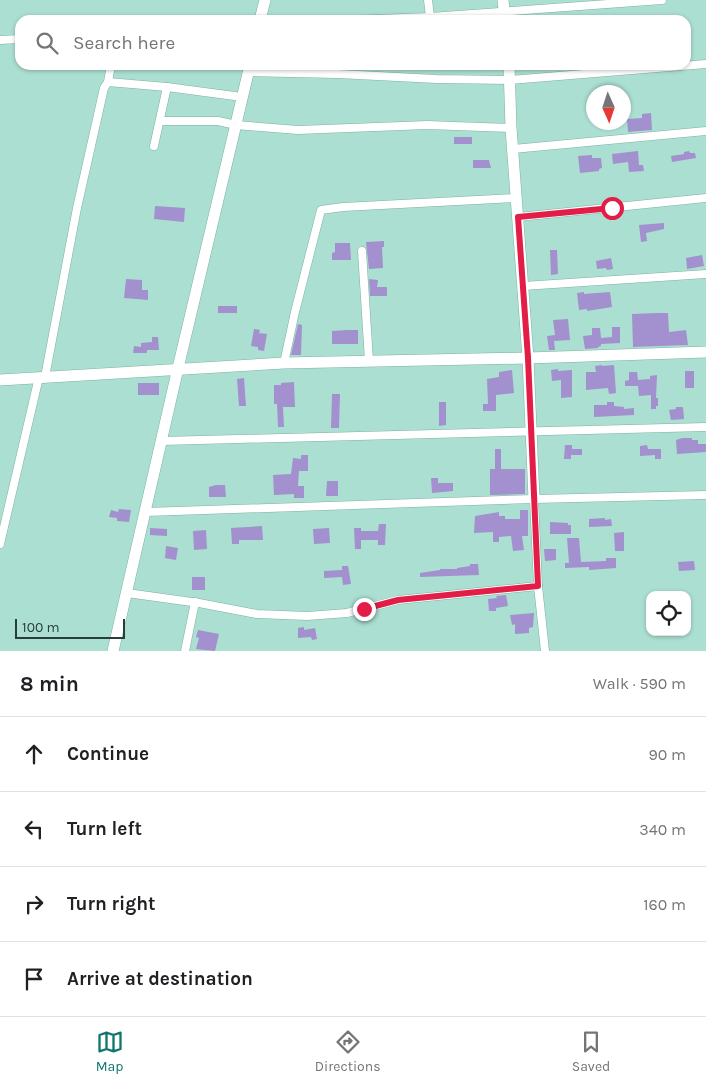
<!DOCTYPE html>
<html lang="en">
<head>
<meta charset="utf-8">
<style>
	body { margin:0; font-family:Karla,sans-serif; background:#f2f2f2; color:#202124 }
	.controls { position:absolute; right:15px; bottom:15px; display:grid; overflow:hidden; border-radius:10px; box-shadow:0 1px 4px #0004 }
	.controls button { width:45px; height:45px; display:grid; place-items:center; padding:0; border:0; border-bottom:1px solid #e0e0e0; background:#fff; color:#202124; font:25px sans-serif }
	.compass { position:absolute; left:586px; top:85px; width:45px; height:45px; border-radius:50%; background:#fff; box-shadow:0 1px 4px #0004; rotate:177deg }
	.scale { position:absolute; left:15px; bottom:12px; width:110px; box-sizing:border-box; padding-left:5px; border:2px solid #283e38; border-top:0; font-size:14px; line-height:18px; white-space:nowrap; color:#283e38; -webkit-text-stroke:4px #abdfd1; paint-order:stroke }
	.stop { position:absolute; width:15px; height:15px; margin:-11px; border:4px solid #e11d48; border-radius:50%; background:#fff }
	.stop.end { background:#e11d48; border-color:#fff; box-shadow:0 1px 5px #0008 }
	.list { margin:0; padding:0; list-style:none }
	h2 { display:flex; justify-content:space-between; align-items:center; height:65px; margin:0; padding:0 20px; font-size:21px }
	h2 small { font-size:16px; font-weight:400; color:#757577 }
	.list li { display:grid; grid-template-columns:32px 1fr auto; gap:15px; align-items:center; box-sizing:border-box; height:75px; padding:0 20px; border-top:1px solid #e0e0e0 }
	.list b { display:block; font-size:19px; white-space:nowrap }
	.list em { font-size:16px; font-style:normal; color:#757577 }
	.icon { flex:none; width:28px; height:28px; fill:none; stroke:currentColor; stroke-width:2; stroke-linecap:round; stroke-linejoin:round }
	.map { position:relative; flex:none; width:706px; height:651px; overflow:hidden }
	.search { position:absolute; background:#fff; box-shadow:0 1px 4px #0004; left:15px; right:15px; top:15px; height:55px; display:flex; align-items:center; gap:12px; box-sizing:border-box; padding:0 18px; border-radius:15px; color:#757577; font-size:19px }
	.sheet { height:365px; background:#fff }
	nav { display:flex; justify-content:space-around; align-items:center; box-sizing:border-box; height:70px; border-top:1px solid #e0e0e0; background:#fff; font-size:14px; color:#757577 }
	nav a { display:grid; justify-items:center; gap:2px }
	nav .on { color:#0f766e }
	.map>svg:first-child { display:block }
	.building { fill:#a390cf }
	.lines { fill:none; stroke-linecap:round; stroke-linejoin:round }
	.street-casing { stroke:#7eb1a4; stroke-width:9 }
	.secondary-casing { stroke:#7eb1a4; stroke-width:12 }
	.street { stroke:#fff; stroke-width:8 }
	.secondary { stroke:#fff; stroke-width:11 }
	.route { stroke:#e11d48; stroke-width:6 }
</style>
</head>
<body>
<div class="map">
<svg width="706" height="651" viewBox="0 0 706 651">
	<rect width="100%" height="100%" fill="#abdfd1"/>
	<g class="building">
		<polygon points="651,113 652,130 628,132 627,119 642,118 642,114"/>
		<rect x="454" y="137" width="18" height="7"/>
		<polygon points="638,151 639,165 643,165 644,171 629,172 628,162 613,164 612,154"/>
		<polygon points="689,151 690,153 695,153 696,158 672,162 671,156 684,154 684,152"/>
		<polygon points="592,155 592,158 601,158 602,168 599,169 599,171 580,173 578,156"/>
		<polygon points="473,160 489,160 491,168 473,168"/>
		<polygon points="155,206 185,208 184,222 154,219"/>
		<polygon points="664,223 664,229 646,233 647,241 641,242 639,225"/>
		<polygon points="384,241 384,247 382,247 383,268 369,269 366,242"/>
		<polygon points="335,243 350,243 351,260 332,260 332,253 335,252"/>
		<polygon points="550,250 557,250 558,274 551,275"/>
		<polygon points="702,255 704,266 687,269 686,258"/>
		<polygon points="611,258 613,269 607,270 606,268 597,269 596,261"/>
		<polygon points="126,279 142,280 142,290 148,290 148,300 124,298"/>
		<polygon points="369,279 378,280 377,287 387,287 387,296 370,296"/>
		<polygon points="584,292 584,294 610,292 612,307 587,311 587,309 579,310 577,293"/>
		<rect x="218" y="306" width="19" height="7"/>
		<polygon points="658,313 668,313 669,332 686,330 688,345 633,347 632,314"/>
		<polygon points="568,319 570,340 554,341 555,350 549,350 547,336 555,335 553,320"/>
		<polygon points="298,324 302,325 301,355 291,355"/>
		<polygon points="612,327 620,327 620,343 601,344 601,346 598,347 598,348 585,349 583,336 592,335 592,328 600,328 601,338 612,337"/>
		<polygon points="254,329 260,330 259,333 267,334 264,351 258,350 258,347 251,346"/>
		<polygon points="347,330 358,330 358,344 332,344 332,331"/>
		<polygon points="152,337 158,337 159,350 147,350 147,353 133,353 134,346 141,347 141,343 152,342"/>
		<polygon points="602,365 602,366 614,365 616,393 609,394 608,388 586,390 586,372 596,372 595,366"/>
		<polygon points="558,369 558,371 572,370 572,397 561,398 561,380 552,381 551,370"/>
		<polygon points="512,370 514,393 496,395 496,411 483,411 483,404 488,404 487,379 499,377 499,372"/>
		<rect x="685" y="371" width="9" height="17"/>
		<polygon points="629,372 637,372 638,380 650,379 650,376 657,375 656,398 658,398 658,406 656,406 656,409 651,409 651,395 639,396 638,386 625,386 625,381 629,380"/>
		<polygon points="244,378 246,406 239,406 237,379"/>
		<polygon points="294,382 295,407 283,407 284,427 278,427 277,404 274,404 274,385 281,385 281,383"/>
		<rect x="138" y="383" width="21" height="12"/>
		<polygon points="332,394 340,394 339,428 331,428"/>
		<polygon points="439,402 446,402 446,425 439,426"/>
		<polygon points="607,402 614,402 614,406 624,407 624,409 634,408 634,415 594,417 594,405 607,405"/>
		<polygon points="676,407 683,407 684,419 671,420 669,410 676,409"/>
		<polygon points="682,438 692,438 692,440 698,440 698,444 706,444 706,452 677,454 676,440"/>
		<polygon points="565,445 572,445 572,449 582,449 582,455 571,455 571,459 564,459"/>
		<polygon points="647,445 648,449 661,449 661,459 655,459 655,455 640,456 640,446"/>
		<polygon points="495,449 501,449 501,469 525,469 525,494 490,495 490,469 495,469"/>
		<polygon points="301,455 308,455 308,471 299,471 298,486 304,486 304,498 294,498 294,494 274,495 273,475 291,474 293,458 301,459"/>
		<polygon points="431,478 438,478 438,483 453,483 453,491 432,493"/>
		<polygon points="327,481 338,481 338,496 326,496"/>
		<polygon points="216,485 225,485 226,497 209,497 209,487"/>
		<polygon points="119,509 131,510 129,522 117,521 117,518 109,517 111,510 118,512"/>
		<polygon points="520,510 528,510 528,536 522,536 524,550 513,551 511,536 499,537 499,542 493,542 493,532 474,533 475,516 499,512 499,516 505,516 505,519 520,519"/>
		<polygon points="605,518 605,520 611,519 612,526 589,527 589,519"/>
		<polygon points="550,522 568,523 568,525 571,525 571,534 550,534"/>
		<polygon points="379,524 386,524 385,545 378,545 378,540 361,540 361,549 355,549 354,528 361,528 361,531 378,531"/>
		<polygon points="262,526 263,540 239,540 239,544 232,544 231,528"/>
		<polygon points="150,528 167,529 167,536 150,535"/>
		<polygon points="329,528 330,543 314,544 313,529"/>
		<polygon points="206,530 207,549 194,550 193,531"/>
		<polygon points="624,532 624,551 615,551 614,533"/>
		<polygon points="567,538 579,538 581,562 606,561 606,558 616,558 616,568 589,570 589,567 565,568 565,563 569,563"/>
		<polygon points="166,546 178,548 176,560 165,558"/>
		<polygon points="544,549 556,549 556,560 545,561"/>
		<polygon points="694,561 695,570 679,571 678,562"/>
		<polygon points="470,564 478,564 479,575 420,577 420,573 440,570 440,569 457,569 457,568 470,566"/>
		<polygon points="342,566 348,566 351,584 343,585 342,577 324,578 324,571 342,570"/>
		<rect x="192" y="577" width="13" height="13"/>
		<polygon points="506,595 508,606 496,608 496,611 489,611 488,599 497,598 496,596"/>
		<polygon points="534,613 533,627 529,628 529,633 515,634 515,624 512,625 510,615"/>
		<polygon points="304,627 304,630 315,628 317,639 312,640 311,637 298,638 298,628"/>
		<polygon points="198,630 219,634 215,651 196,649 199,638 196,637"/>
	</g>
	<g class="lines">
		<defs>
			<g id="street">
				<polyline points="428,0 430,17 662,0"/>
				<polyline points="351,20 430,17"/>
				<polyline points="0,40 20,39"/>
				<polyline points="248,72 338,74 436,79 510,80 706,64"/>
				<polyline points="108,82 111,65"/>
				<polyline points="161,121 218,121 236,125 298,130 427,125 511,128"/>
				<polyline points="154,146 167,87"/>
				<polyline points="513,149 706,131"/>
				<polyline points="518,217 706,198"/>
				<polyline points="362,251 369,361"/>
				<polyline points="523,286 706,274"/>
				<polyline points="284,363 295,312 321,210 343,207 516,198"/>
				<polyline points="45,377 77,208 104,88 108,82 167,87 242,97"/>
				<polyline points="162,441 706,427"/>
				<polyline points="534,499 538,586 545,651"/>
				<polyline points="146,512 534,499 706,495"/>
				<polyline points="0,544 39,377"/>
				<polyline points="127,593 199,603 257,614 307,616 347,613 398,600 538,586"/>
				<polyline points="185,651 195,602"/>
			</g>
			<g id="secondary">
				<polyline points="503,0 505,20"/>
				<polyline points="260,20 265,0"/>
				<polyline points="509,65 511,128 528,358 534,499"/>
				<polyline points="0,380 284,363 528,358 706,352"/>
				<polyline points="113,651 178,368 250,65"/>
			</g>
		</defs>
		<use href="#street" class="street-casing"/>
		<use href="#secondary" class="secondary-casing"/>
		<use href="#street" class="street"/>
		<use href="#secondary" class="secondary"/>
	</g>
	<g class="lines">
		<polyline class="route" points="364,609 398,600 538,586 528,358 518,217 612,208"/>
	</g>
</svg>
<div class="controls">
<button><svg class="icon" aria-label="locate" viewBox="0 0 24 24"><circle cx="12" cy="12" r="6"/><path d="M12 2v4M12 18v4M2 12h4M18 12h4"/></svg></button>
</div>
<svg class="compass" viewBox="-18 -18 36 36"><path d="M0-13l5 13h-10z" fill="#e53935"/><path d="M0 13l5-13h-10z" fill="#757577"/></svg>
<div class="scale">100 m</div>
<div class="stop" style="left:612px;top:208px"></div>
<div class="stop end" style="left:364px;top:609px"></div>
<div class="search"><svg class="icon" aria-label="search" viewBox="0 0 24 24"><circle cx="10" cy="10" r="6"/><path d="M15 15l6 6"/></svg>Search here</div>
</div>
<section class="sheet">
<h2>8 min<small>Walk · 590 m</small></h2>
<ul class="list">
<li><svg class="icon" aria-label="ahead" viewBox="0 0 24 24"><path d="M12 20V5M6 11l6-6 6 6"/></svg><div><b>Continue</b></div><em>90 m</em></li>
<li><svg class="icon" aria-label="left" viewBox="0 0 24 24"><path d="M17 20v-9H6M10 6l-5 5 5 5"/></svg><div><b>Turn left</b></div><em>340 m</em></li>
<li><svg class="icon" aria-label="right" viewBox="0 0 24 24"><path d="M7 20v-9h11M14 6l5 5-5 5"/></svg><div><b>Turn right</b></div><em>160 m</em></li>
<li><svg class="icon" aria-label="arrive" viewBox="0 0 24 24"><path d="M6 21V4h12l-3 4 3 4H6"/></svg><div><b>Arrive at destination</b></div></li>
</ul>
</section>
<nav>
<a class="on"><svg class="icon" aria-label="map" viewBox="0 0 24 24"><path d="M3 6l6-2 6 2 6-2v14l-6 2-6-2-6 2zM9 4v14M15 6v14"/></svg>Map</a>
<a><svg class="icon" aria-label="directions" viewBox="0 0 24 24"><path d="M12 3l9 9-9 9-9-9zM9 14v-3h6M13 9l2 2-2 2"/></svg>Directions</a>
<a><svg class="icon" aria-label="saved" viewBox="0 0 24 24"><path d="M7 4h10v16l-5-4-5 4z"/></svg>Saved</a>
</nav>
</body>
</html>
